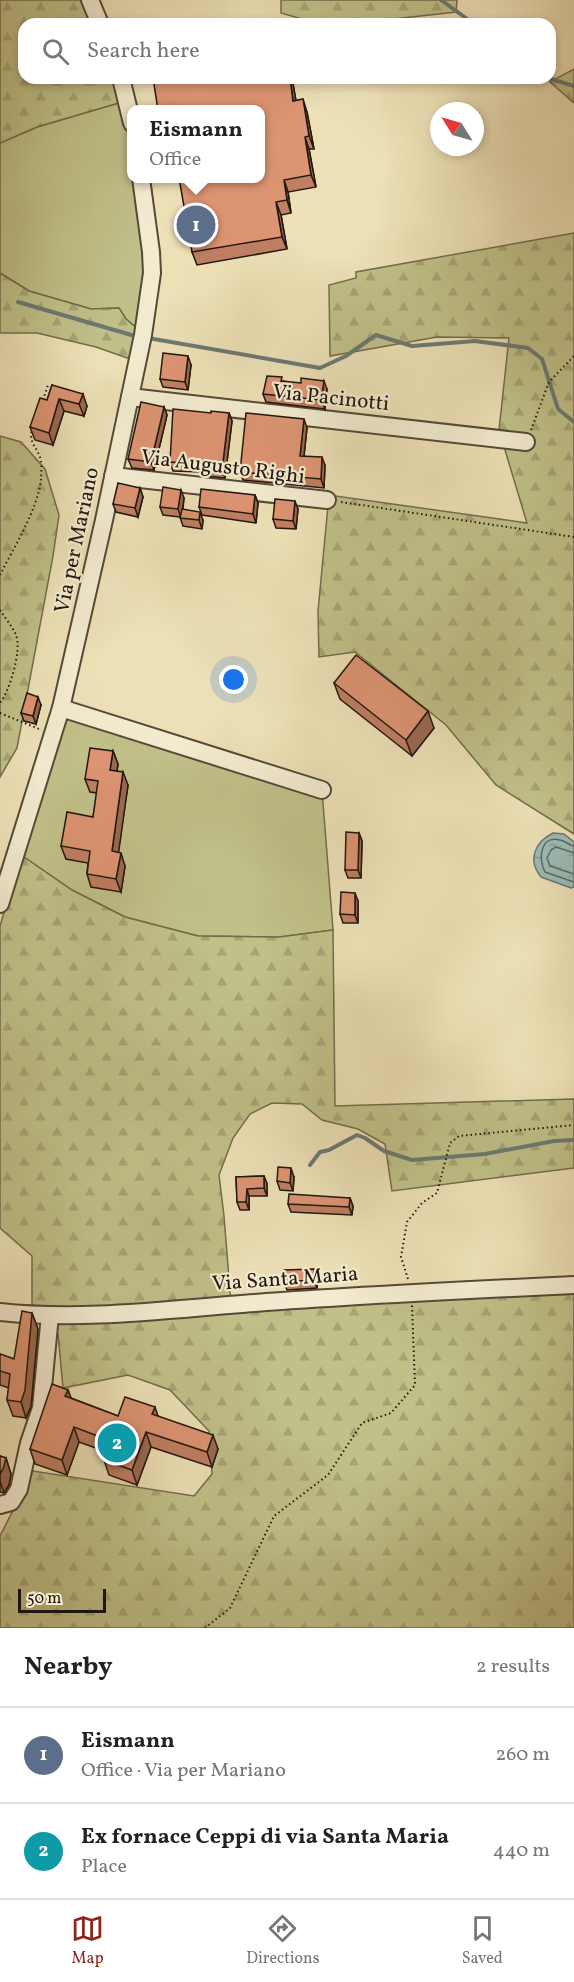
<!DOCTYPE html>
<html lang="en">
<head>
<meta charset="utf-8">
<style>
	body { margin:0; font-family:Vollkorn,serif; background:#f2f2f2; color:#222 }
	.compass { position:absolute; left:430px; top:102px; width:54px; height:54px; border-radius:50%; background:#fff; box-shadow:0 3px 9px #0003; rotate:307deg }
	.scale { position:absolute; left:18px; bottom:15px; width:88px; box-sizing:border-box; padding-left:6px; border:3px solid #22170f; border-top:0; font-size:16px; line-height:21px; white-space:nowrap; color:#22170f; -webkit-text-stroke:4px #f3ebd0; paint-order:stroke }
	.you { position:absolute; left:234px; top:680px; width:21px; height:21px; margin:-15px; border:4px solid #fff; border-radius:50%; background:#1a73e8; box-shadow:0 0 0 9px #1a73e833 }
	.badge { display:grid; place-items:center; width:39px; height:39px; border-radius:50%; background:#8f2418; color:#fff; font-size:20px; font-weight:700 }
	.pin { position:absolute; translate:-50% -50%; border:3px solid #fff; box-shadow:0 2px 6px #0006 }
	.popup { position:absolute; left:127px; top:105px; width:138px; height:78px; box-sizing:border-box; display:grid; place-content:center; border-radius:12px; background:#fff; filter:drop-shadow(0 2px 4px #0005); font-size:20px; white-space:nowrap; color:#767676 }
	.popup b { font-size:22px; color:#222 }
	.popup::after { content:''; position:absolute; left:50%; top:100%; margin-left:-12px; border:12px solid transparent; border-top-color:#fff }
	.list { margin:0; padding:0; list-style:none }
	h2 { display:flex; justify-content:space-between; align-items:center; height:78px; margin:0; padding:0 24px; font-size:26px }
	h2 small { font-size:20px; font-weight:400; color:#767676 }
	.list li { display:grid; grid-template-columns:39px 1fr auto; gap:18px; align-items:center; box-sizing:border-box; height:96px; padding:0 24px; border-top:2px solid #e0e0e0 }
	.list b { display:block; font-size:22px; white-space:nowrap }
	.list p { margin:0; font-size:20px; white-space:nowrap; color:#767676 }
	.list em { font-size:20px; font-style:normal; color:#767676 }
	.icon { flex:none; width:33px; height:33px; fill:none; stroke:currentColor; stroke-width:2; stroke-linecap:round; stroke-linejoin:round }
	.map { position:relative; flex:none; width:574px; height:1628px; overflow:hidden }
	.search { position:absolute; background:#fff; box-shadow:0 3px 9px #0003; left:18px; right:18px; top:18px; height:66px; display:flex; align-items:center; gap:15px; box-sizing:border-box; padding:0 21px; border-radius:18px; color:#767676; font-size:22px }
	.sheet { height:270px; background:#fff }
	nav { display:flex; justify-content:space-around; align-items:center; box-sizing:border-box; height:84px; border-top:2px solid #e0e0e0; background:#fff; font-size:16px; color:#767676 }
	nav a { display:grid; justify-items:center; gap:3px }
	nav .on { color:#8f2418 }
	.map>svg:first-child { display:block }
	.green { fill:#c0c088; stroke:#716c4c; stroke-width:1.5 }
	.forest { fill:url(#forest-firs); stroke:#716c4c; stroke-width:1.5 }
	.water { fill:url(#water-ripples); stroke:#6b7973; stroke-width:1.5 }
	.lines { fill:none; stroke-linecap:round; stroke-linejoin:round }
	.shore { stroke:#5e6962; stroke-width:1.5 }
	.stream { stroke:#6b7973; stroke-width:4 }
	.minor-casing { stroke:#554939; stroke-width:20 }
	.path { stroke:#22170f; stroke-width:2; stroke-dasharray:1.5 3; stroke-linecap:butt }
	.minor { stroke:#f3ebd0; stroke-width:16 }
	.wall { fill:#be7f62; stroke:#22170f; stroke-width:1.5 }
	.shaded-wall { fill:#9b6850; stroke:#22170f; stroke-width:1.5 }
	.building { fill:#dd9472; stroke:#22170f; stroke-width:1.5 }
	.labels { text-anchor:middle; stroke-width:4.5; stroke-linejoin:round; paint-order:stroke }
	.street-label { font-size:21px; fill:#22170f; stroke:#f3ebd0 }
</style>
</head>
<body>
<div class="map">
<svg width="574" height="1628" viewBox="0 0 574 1628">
	<defs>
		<pattern id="forest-firs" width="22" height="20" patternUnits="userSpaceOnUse" patternTransform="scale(1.5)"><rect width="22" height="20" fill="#c0c088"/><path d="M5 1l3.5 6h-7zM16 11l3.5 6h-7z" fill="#a5a474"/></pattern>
		<pattern id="water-ripples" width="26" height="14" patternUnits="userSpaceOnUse" patternTransform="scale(1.5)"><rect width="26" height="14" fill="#9bbbb5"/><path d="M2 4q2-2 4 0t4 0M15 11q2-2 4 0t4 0" fill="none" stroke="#85a09a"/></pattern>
	</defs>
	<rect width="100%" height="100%" fill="#ede0b6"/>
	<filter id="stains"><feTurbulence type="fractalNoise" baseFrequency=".00333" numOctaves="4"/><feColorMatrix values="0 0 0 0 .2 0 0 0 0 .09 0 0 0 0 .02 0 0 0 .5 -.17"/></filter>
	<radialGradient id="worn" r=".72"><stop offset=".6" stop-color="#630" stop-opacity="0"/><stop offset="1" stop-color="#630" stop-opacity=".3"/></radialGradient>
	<g class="green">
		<polygon points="122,102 131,152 132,178 135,179 146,254 139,330 126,319 119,308 91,309 29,291 0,273 0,143 37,127"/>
		<polygon points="65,710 322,790 333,930 279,937 198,936 125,917 72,890 21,855"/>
	</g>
	<g class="forest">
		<polygon points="0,0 85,0 95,24 24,24 24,78 115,78 122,102 37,127 0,143"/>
		<polygon points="281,0 457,0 456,12 349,24 319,24 281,13"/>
		<polygon points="574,69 574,103 550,82"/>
		<polygon points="574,233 574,834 496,785 446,725 355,652 319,657 318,611 329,495 527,523 499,430 509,338 437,337 330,356 329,285 356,278 356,272"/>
		<polygon points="0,273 29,291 91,309 119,308 126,319 139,330 133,360 96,347 37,333 0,333"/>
		<polygon points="0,436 21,442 45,469 59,515 53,556 17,748 0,777"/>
		<polygon points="21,855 72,890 125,917 198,936 279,937 333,930 335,1106 574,1099 574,1168 392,1191 385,1144 358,1129 322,1120 302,1104 272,1103 250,1114 233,1138 219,1175 224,1216 231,1304 574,1285 574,1628 0,1628 0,1536 33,1471 194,1496 212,1474 209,1431 170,1390 128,1375 63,1388 58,1334 32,1315 32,1256 0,1228 0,926"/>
	</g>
	<path class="water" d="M553,833l11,1 10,8v45l-3,1 -30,-11c-14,-17 -6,-35 12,-44z"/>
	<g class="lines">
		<g class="shore">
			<path d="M574,846c-6,-1 -8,-5 -14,-6 -20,-5 -22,19 -15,32l29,10"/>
			<polyline points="574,853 556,847 551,850 547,858 550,866 574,874"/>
		</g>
		<g class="stream">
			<polyline points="441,0 474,24"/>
			<polyline points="548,78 574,86"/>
			<polyline points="18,302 135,336"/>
			<polyline points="148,338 320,368 346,356 376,335 412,346 475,341 528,348 542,359 558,409 574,422"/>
			<polyline points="310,1165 320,1152 329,1150 357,1135 365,1138 384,1151 412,1160 485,1154 554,1141 574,1140"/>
		</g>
		<defs>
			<g id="minor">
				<polyline points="90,0 100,24"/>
				<polyline points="121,78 132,123"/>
				<polyline points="130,397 526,442"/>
				<polyline points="113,476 327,500"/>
				<polyline points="61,708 322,790"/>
				<polyline points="0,904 61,708 104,520 143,335 152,273 151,252 141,178"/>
				<path d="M0,1312c84,9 171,-3 255,-9 106,-8 213,-13 319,-18"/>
				<polyline points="0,1505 11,1502 19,1489 29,1443 41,1408 50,1315"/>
			</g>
		</defs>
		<use href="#minor" class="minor-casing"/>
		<g class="path">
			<polyline points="43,400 48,385"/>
			<polyline points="531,430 549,382 574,356"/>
			<polyline points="341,502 574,537"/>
			<path d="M0,575c14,-28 37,-64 41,-95 0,-6 1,-14 0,-19 -2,-12 -13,-18 -9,-31"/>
			<path d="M0,610c5,8 12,16 16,25 6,15 -6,55 -16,68"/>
			<polyline points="0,713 39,729"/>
			<polyline points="408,1279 401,1257 407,1222 422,1203 437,1193 450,1143 459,1136 574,1125"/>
			<polyline points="205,1628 230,1608 274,1516 328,1475 362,1423 391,1413 415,1385 412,1305"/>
		</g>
		<use href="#minor" class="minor"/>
	</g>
	<g class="wall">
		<polygon points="292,78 296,101 307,112 314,149 309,149 316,187 288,192 291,213 281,215 287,249 197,265 192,252"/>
		<polygon points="191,365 188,390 163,387 160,379"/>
		<polygon points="283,381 327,389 325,409 266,402 263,394"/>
		<polygon points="52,385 87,406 84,416 64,411 53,445 35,440 30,427 47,400"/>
		<polygon points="164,407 167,415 154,470 132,468 128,459"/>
		<polygon points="229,413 232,421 225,478 205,476 203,472 173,471 170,462"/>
		<polygon points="307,428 304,456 325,465 324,488 243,480 240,472"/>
		<polygon points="140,488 143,497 138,517 116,512 113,504"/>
		<polygon points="255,495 258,503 256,523 202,515 199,507"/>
		<polygon points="184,498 183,509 203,520 202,529 183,526 180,517 163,515 160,507"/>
		<polygon points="298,509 296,529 276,528 273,519"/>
		<polygon points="334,683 434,728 412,756 340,699"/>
		<polygon points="41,705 36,724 24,721 21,713"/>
		<polygon points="113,751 118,764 117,771 128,785 118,852 125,866 121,892 91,887 87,874 88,863 66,859 61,846 93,817 97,793 90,792 85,779"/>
		<polygon points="359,833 362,841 361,878 348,878 345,870"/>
		<polygon points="358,901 358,923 343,923 340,914"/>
		<polygon points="264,1176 267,1184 267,1196 249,1196 249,1210 240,1210 237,1202 236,1177"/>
		<polygon points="294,1177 293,1191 280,1190 277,1181"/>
		<polygon points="350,1198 353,1206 352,1215 291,1212 288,1204"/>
		<polygon points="314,1269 317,1277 317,1288 287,1290 284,1282"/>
		<polygon points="32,1313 38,1329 31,1406 26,1418 13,1416 7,1400 9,1388 0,1385 0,1354 14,1359"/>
		<polygon points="68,1390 71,1398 118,1416 158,1416 218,1449 212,1467 151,1447 137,1485 109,1475 104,1460 107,1452 79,1442 67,1475 35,1464 30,1449"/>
		<polygon points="0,1456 6,1458 11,1474 9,1485 4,1493 0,1492"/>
	</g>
	<g class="shaded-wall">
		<polygon points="290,78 292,78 298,113 293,101"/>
		<polygon points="303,99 307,112 314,149 309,136"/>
		<polygon points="305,137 309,149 316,187 311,175"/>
		<polygon points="284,180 288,192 291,213 287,200"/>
		<polygon points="276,202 281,215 287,249 282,237"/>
		<polygon points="188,356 191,365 188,390 185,382"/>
		<polygon points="324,381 327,389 325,409 321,400"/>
		<polygon points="83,394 87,406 84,416 79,404"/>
		<polygon points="59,399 64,411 53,445 49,433"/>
		<polygon points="164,407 167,415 154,470 151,462"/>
		<polygon points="229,413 232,421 225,478 222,470"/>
		<polygon points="304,419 307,428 303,464 300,456"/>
		<polygon points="322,457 325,465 324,488 321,479"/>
		<polygon points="140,488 143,497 138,517 135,508"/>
		<polygon points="181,490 184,498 181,518 178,509"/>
		<polygon points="255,495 258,503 256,523 253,514"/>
		<polygon points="295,501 298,509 296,529 293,521"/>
		<polygon points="200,512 203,520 202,529 199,520"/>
		<polygon points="38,697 41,705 36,724 33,716"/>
		<polygon points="428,711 434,728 412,756 406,740"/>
		<polygon points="113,751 118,764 115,783 110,770"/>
		<polygon points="123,772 128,785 117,864 112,851"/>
		<polygon points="359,833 362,841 361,878 358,870"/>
		<polygon points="121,853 125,866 121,892 116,879"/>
		<polygon points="355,893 358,901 358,923 355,915"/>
		<polygon points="291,1168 294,1177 293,1191 290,1183"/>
		<polygon points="264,1176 267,1184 267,1196 264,1188"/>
		<polygon points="247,1189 249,1196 249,1210 246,1202"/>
		<polygon points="350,1198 353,1206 352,1215 349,1207"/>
		<polygon points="314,1269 317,1277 317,1288 314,1280"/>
		<polygon points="32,1313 38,1329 31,1406 26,1418 21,1402"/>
		<polygon points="68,1390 73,1404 65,1396"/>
		<polygon points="155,1407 160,1422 152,1414"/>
		<polygon points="74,1427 79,1442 67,1475 62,1460"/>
		<polygon points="146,1432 151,1447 137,1485 132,1470"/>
		<polygon points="213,1435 218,1449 212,1467 207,1452"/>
		<polygon points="6,1458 11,1474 9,1485 4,1493 0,1481 0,1474"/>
	</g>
	<g class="building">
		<polygon points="153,78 290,78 293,101 303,99 309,136 305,137 311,175 284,180 287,200 276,202 282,237 192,252 179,178 261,178 261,110 158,110"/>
		<polygon points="163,353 188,356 185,382 160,379"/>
		<polygon points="267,376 282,377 281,381 301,383 301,378 324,381 321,400 263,394"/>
		<polygon points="52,385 83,394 79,404 59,399 49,433 30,427 40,398 47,400"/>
		<polygon points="141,402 164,407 151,462 128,459"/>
		<polygon points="173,409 211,413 211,411 229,413 222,470 201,467 202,464 170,462"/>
		<polygon points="246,413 304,419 300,456 322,457 321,479 240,472"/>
		<polygon points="118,483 140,488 135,508 113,504"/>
		<polygon points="163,487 181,490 178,509 160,507"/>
		<polygon points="201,489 255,495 253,514 199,507"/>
		<polygon points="275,499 295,501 293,521 273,519"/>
		<polygon points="182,509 200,512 199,520 180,518"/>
		<polygon points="356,655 428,711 406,740 334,683"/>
		<polygon points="27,693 38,697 33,716 21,713"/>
		<polygon points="90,748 113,751 110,770 123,772 112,851 121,853 116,879 87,874 90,851 61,846 67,812 93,817 98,781 85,779"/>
		<polygon points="346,832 359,833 358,870 345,870"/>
		<polygon points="341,892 355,893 355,915 340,914"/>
		<polygon points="278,1167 291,1168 290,1183 277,1181"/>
		<polygon points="264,1176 264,1188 247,1189 246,1202 237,1202 236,1177"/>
		<polygon points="289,1194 350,1198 349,1207 288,1204"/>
		<polygon points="314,1269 314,1280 284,1282 284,1270"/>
		<polygon points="22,1311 32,1313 25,1390 21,1402 7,1400 10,1374 0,1371 0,1354 14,1359"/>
		<polygon points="52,1384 68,1390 65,1396 118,1416 125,1397 155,1407 152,1414 213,1435 207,1452 146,1432 132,1470 104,1460 111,1441 74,1427 62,1460 30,1449"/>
		<polygon points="0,1456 6,1458 3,1469 0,1474"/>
	</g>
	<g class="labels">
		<g class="street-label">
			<text transform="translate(331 397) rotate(6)" y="7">Via Pacinotti</text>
			<text transform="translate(223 466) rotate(7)" y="7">Via Augusto Righi</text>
			<text transform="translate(76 540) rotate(-78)" y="7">Via per Mariano</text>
			<text transform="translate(285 1278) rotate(-4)" y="7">Via Santa Maria</text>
		</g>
	</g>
	<rect width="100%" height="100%" filter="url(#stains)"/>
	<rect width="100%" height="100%" fill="url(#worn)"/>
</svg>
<svg class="compass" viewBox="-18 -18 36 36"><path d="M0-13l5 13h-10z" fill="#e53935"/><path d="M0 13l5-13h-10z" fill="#767676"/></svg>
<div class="scale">50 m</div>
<div class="you"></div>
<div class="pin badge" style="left:196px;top:225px;background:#5c6f8a">1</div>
<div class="popup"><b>Eismann</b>Office</div>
<div class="pin badge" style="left:117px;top:1443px;background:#0f9aa8">2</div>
<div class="search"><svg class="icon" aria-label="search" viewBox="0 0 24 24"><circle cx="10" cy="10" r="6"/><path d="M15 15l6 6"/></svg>Search here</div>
</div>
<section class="sheet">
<h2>Nearby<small>2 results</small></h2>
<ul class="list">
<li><span class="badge" style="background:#5c6f8a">1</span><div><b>Eismann</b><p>Office · Via per Mariano</p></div><em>260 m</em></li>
<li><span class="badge" style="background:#0f9aa8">2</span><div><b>Ex fornace Ceppi di via Santa Maria</b><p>Place</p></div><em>440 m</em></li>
</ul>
</section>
<nav>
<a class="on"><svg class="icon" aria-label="map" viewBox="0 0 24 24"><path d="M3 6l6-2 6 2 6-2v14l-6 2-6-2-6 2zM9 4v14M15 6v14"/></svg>Map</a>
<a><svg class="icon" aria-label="directions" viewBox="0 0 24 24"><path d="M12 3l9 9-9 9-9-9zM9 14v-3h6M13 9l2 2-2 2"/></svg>Directions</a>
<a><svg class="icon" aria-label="saved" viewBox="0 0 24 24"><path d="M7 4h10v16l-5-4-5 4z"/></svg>Saved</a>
</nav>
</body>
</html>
